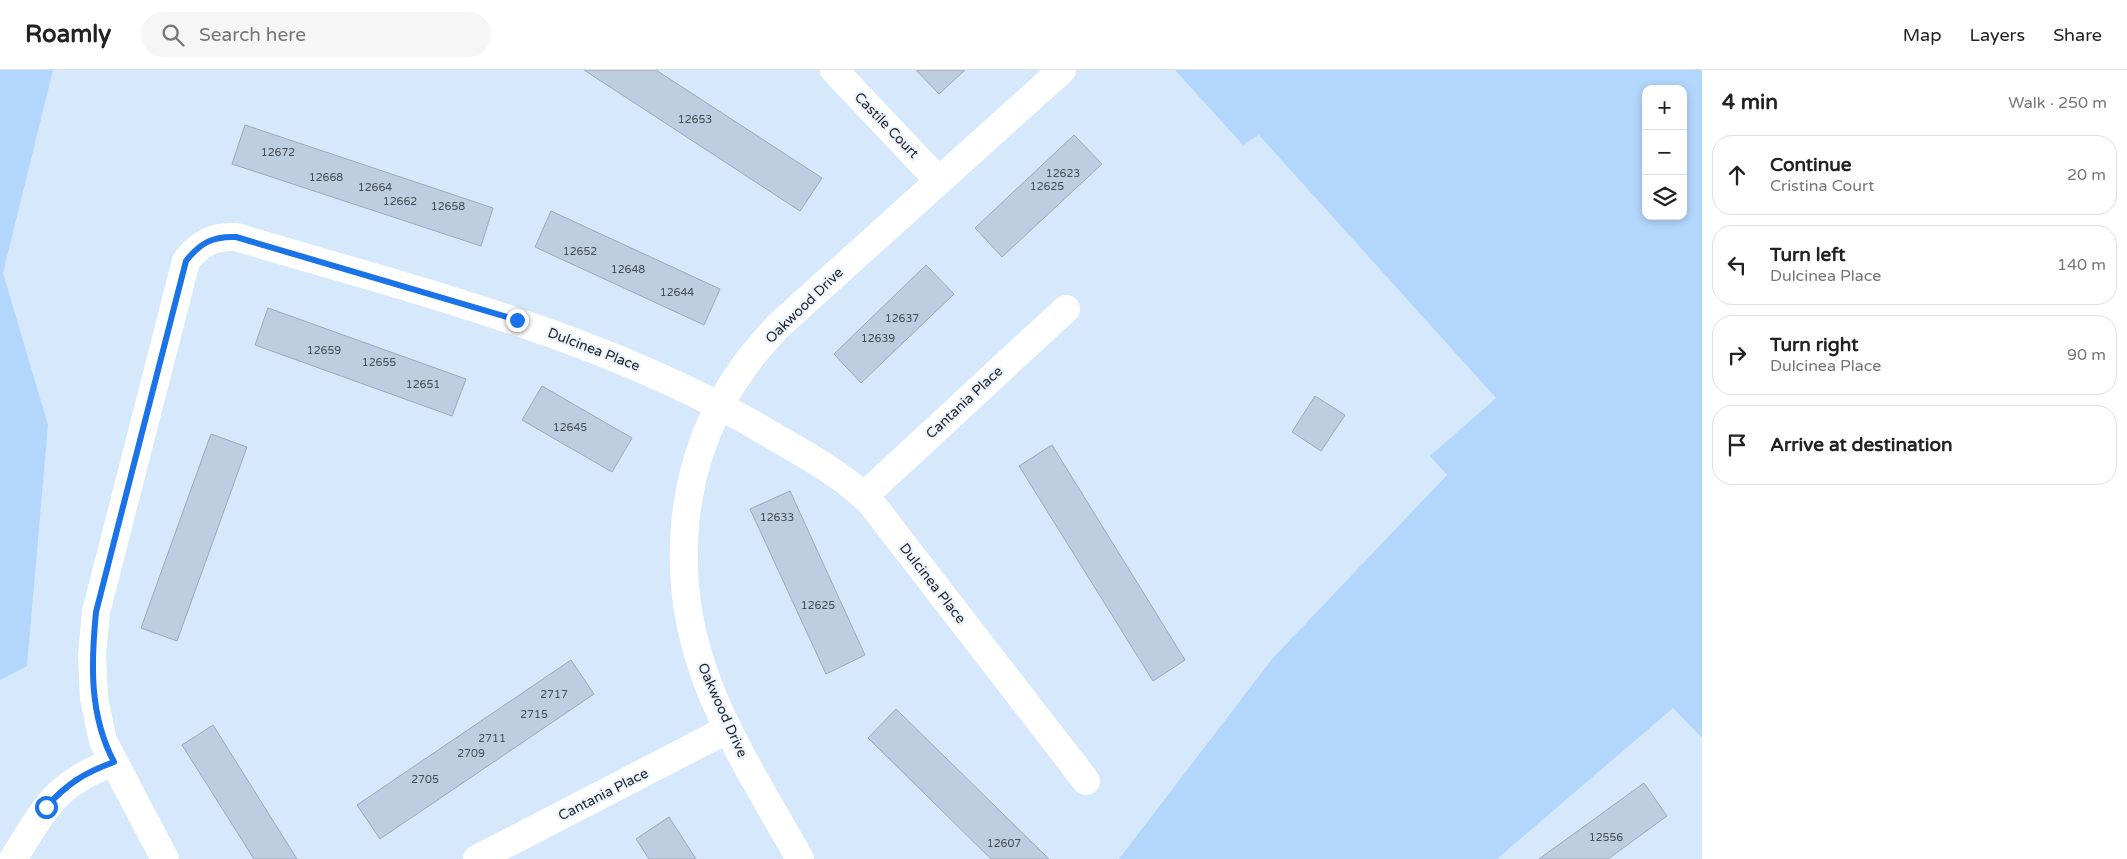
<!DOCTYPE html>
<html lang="en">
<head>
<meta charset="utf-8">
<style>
	body { margin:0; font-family:"Varela Round",sans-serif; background:#f6f6f6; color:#222 }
	.controls { position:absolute; right:15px; top:15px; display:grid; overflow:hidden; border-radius:10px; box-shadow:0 2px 8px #0003 }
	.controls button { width:45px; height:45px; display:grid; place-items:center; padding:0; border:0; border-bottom:1px solid #e0e0e0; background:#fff; color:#222; font:25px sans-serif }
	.stop { position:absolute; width:15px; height:15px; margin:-11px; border:4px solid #1a73e8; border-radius:50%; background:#fff }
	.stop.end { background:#1a73e8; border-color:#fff; box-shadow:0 1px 5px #0008 }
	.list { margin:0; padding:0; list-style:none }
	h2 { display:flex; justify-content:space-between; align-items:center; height:65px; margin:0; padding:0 20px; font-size:21px }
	h2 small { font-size:16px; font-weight:400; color:#767676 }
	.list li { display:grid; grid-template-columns:32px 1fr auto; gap:15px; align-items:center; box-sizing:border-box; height:80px; margin:0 10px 10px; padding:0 10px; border:1px solid #e0e0e0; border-radius:20px }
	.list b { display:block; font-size:19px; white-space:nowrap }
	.list p { margin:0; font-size:16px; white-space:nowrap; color:#767676 }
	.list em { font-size:16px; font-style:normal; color:#767676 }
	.icon { flex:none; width:28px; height:28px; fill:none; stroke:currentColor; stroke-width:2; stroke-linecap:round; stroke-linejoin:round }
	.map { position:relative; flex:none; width:1702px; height:789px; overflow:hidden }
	header { display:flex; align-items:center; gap:30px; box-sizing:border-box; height:70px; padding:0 25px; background:#fff; border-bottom:1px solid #e0e0e0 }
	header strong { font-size:24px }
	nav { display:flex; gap:28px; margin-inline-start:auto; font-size:18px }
	.search { width:350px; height:45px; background:#f6f6f6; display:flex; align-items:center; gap:12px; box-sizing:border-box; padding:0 18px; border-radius:28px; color:#767676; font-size:19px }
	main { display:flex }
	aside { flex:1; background:#fff }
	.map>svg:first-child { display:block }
	.green { fill:#b2d6fc; fill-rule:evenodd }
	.building { fill:#bccee0; stroke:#98aabc }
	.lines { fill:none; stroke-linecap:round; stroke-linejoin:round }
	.minor { stroke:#fff; stroke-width:28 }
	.route { stroke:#1a73e8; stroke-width:6 }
	.labels { text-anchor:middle; stroke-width:4.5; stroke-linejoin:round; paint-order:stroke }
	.number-label { font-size:11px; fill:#454e58 }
	.street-label { font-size:14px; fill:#1d242b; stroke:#edf4fc }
</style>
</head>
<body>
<header>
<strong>Roamly</strong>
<div class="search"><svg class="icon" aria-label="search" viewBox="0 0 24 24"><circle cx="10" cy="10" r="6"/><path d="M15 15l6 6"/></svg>Search here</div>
<nav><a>Map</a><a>Layers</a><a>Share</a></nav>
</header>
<main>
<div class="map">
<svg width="1702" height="789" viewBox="0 0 1702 789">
	<rect width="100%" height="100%" fill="#d6e9fc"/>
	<g class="green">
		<polygon points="0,0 53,0 3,203 48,355 27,596 0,610"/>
		<path d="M1175,0h527v668l-29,-30 -176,151h-378l153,-200 175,-184 -17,-19 66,-58 -237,-263 -16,10zM1646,19h37v127h-37z"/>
	</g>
	<g class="building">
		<polygon points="584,0 656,0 822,108 800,141"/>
		<polygon points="916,0 965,0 939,24"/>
		<polygon points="245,55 493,138 481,176 232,94"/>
		<polygon points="1074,65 1102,94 1002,187 975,158"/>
		<polygon points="551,141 720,219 704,255 535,177"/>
		<polygon points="926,195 954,224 861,313 834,284"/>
		<polygon points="268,238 466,309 452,346 255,275"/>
		<polygon points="542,316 632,368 612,402 522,350"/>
		<polygon points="1315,326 1345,345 1321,381 1292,362"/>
		<polygon points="211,364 247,377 177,571 141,558"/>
		<polygon points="1052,375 1185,590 1153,611 1019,396"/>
		<polygon points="790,421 865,585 826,604 750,439"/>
		<polygon points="571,590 594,624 380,769 357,735"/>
		<polygon points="896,639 1049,789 991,789 868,668"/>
		<polygon points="213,655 297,789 254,789 182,675"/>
		<polygon points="1644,713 1667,746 1608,789 1539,789"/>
		<polygon points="669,747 696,789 649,789 636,769"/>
	</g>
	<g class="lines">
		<g class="minor">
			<polyline points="834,0 939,111"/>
			<polyline points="864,426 1066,239"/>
			<path d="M13,789c32,-50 42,-76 101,-97"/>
			<path d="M165,789l-62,-118 -9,-43 -2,-43 4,-43 90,-351c14,-18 27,-25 50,-24 184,55 373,100 539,200 34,20 68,38 96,66l215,278"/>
			<polyline points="477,789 728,659"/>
			<path d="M800,789c-32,-58 -70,-116 -93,-178 -39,-104 -30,-222 36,-313 10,-15 23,-28 34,-41l285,-257"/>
		</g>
	</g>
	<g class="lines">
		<path class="route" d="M46,737c22,-24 38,-34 68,-45 -25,-47 -23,-99 -18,-150l90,-351c14,-18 27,-25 50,-24l281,83"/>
	</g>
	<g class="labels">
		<g class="number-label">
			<text x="695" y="53">12653</text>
			<text x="278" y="86">12672</text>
			<text x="1063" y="107">12623</text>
			<text x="326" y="111">12668</text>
			<text x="1047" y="120">12625</text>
			<text x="375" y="121">12664</text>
			<text x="400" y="135">12662</text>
			<text x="448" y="140">12658</text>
			<text x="580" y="185">12652</text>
			<text x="628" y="203">12648</text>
			<text x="677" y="226">12644</text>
			<text x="902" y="252">12637</text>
			<text x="878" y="272">12639</text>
			<text x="324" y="284">12659</text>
			<text x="379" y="296">12655</text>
			<text x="423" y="318">12651</text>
			<text x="570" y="361">12645</text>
			<text x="777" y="451">12633</text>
			<text x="818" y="539">12625</text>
			<text x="554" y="628">2717</text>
			<text x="534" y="648">2715</text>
			<text x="492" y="672">2711</text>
			<text x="471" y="687">2709</text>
			<text x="425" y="713">2705</text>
			<text x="1606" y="771">12556</text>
			<text x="1004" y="777">12607</text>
		</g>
		<g class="street-label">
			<text transform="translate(887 55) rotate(46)" y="5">Castile Court</text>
			<text transform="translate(804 235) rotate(-44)" y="5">Oakwood Drive</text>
			<text transform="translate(594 279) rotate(21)" y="5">Dulcinea Place</text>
			<text transform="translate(964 332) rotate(-43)" y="5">Cantania Place</text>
			<text transform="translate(933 513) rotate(52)" y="5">Dulcinea Place</text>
			<text transform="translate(723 640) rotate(66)" y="5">Oakwood Drive</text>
			<text transform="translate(603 724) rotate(-27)" y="5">Cantania Place</text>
		</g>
	</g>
</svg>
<div class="controls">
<button>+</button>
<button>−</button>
<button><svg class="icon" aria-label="layers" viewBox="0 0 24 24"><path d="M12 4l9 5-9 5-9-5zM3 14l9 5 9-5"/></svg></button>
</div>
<div class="stop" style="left:46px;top:737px"></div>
<div class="stop end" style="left:517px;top:250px"></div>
</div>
<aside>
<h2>4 min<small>Walk · 250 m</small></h2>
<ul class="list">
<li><svg class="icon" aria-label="ahead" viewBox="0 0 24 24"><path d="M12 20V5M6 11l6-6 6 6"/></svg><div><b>Continue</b><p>Cristina Court</p></div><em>20 m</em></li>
<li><svg class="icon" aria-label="left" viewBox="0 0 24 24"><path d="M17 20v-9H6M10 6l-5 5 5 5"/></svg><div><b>Turn left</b><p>Dulcinea Place</p></div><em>140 m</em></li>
<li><svg class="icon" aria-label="right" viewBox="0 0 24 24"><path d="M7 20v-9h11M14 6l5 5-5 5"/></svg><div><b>Turn right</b><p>Dulcinea Place</p></div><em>90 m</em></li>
<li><svg class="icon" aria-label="arrive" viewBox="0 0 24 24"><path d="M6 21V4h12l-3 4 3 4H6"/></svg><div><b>Arrive at destination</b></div></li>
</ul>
</aside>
</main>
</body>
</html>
